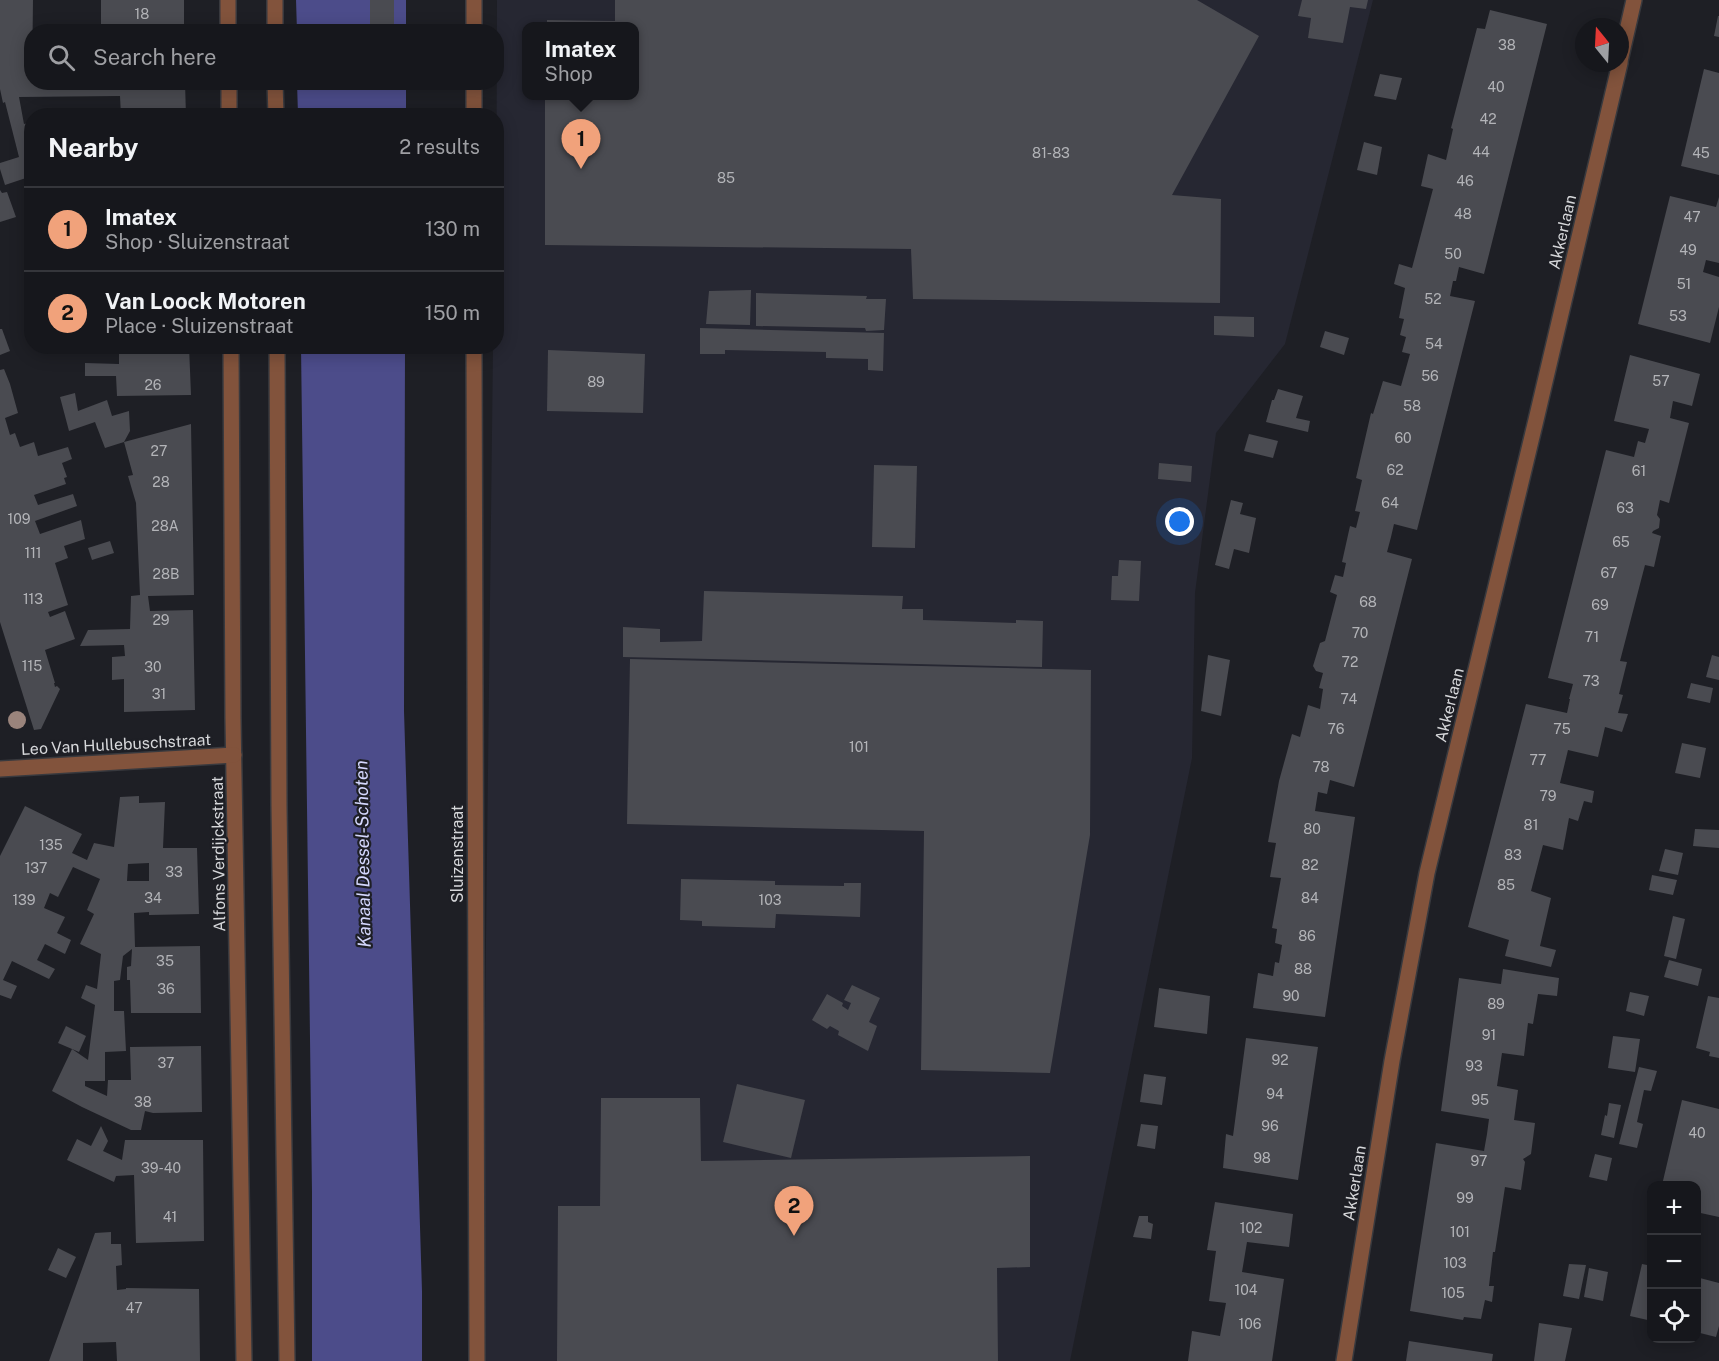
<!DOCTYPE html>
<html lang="en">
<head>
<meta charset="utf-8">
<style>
	body { margin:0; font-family:"Public Sans",sans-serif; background:#232429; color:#f1f3f6 }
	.controls { position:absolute; right:18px; bottom:18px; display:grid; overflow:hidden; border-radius:12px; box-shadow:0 3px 15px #0003 }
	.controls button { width:54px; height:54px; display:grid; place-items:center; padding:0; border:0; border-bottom:2px solid #35363b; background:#16171c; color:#f1f3f6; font:30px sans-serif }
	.compass { position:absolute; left:1575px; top:18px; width:54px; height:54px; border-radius:50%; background:#16171c; box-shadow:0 3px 15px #0003; rotate:342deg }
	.you { position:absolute; left:1180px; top:522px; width:21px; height:21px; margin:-15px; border:4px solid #fff; border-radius:50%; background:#1a73e8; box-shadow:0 0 0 9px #1a73e833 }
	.badge { display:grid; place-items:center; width:39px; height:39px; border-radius:50%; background:#f1a27b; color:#111; font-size:20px; font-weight:700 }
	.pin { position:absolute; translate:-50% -50px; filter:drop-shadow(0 2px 3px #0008) }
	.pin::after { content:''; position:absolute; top:32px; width:21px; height:18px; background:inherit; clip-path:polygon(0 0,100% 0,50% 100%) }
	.popup { position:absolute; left:522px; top:22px; width:117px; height:78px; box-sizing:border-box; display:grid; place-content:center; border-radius:12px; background:#16171c; filter:drop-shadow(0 2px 4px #0005); font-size:20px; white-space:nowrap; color:#9e9fa3 }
	.popup b { font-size:22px; color:#f1f3f6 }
	.popup::after { content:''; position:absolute; left:50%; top:100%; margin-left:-12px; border:12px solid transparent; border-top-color:#16171c }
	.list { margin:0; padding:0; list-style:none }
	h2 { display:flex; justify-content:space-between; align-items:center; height:78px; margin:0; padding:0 24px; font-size:26px }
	h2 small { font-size:20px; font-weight:400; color:#9e9fa3 }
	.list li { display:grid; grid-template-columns:39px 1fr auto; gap:18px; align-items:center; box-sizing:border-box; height:84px; padding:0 24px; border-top:2px solid #35363b }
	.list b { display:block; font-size:22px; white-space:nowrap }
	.list p { margin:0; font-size:20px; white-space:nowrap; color:#9e9fa3 }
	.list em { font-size:20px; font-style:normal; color:#9e9fa3 }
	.icon { flex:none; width:33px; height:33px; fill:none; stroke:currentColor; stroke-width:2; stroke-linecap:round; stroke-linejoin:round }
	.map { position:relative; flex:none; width:1719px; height:1361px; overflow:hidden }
	.search { position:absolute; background:#16171c; box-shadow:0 3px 15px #0003; left:24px; top:24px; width:480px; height:66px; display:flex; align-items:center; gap:15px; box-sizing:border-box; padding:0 21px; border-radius:24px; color:#9e9fa3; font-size:22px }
	.panel { position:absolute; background:#16171c; box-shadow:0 3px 15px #0003; left:24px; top:108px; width:480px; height:246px; border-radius:24px }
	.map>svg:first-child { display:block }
	.built { fill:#262732; fill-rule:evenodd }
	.water { fill:#4c4c8a }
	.building { fill:#4a4b51; fill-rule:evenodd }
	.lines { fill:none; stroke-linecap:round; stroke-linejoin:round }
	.lane-casing { stroke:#38393e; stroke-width:18 }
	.street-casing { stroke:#38393e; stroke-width:18 }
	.lane { stroke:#82533c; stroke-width:15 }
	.street { stroke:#82533c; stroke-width:15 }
	.tree { fill:#9a847c }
	.labels { text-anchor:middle; stroke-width:4.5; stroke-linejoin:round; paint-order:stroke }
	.number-label { font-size:14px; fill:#b3b4b8 }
	.street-label { font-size:16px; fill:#d6d7da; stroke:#1e1f25 }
	.water-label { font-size:18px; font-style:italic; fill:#d4d7fd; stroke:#1e1f25 }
</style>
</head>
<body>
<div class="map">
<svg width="1719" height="1361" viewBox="0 0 1719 1361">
	<rect width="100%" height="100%" fill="#1e1f25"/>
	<path class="built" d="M497,0h876l-88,344 -69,89 -21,160 -3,165 -122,603h-589l12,-1014 3,-1zM527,27h108v69h-108z"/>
	<g class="water">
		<polygon points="296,0 406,0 406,31 297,31"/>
		<polygon points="297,83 406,83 406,115 298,115"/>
		<polygon points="301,347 405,347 404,711 422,1291 422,1361 312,1361 312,1192"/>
	</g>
	<g class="building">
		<polygon points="0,0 33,0 32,82 185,82 186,116 121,116 120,96 19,97 24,124 32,122 32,147 29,148 32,157 32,176 5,185 0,169 0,163 19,157 5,102 3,103 0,89"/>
		<polygon points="101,0 184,0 184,28 138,29 138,32 101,32"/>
		<rect x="370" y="0" width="24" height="32"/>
		<polygon points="615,0 1197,0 1259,36 1172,195 1221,199 1220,303 913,299 911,249 545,245 545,96 635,96 635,27 547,27 547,20 615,21"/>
		<polygon points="1302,0 1368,0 1366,9 1350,7 1343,43 1308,38 1311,18 1298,16"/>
		<polygon points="1490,10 1547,24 1484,274 1459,267 1456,281 1453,281 1450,296 1475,301 1417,530 1394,524 1391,537 1387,552 1412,559 1354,787 1330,780 1327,794 1318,792 1315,811 1355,817 1325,1017 1253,1008 1258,973 1273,976 1275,962 1279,963 1282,945 1275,943 1277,929 1272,928 1281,878 1270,877 1276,843 1268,842 1279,781 1292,734 1300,737 1308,705 1320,709 1323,689 1319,688 1323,673 1316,671 1313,666 1320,643 1325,641 1337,595 1330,592 1335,575 1343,577 1346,563 1342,562 1350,526 1356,528 1360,512 1355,511 1362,480 1356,478 1371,413 1373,414 1383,381 1401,386 1410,354 1402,352 1406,337 1400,335 1404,319 1399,318 1405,288 1394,284 1399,264 1412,268 1433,189 1421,186 1428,154 1446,160 1453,129 1451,128 1477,28 1485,29"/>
		<polygon points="1718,16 1719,16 1719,37 1714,36"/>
		<polygon points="1704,69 1719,73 1719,175 1681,166"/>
		<polygon points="1380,74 1402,78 1396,100 1374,96"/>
		<polygon points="1364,142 1382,147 1377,175 1357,170"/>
		<polygon points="0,190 2,193 7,192 16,217 0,222"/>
		<polygon points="1670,196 1716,207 1719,197 1719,263 1706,260 1703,272 1719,277 1719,307 1710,343 1638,324"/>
		<polygon points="751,290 750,325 706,324 709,291"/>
		<polygon points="756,293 867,296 866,299 886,299 884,330 866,331 865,328 756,326"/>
		<polygon points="1214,316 1254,317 1254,337 1214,335"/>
		<polygon points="700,328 884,333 883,371 868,370 868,359 826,358 826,352 725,350 725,354 700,354"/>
		<polygon points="0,329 2,329 10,351 0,355"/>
		<polygon points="1325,331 1349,338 1344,355 1320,347"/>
		<polygon points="119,346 189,346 191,395 117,396 116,376 85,376 85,363 119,364"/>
		<polygon points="548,350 645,354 643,413 547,411"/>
		<polygon points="1630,355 1700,374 1692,406 1673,401 1670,418 1689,423 1669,503 1660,500 1657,515 1660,519 1659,528 1653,531 1652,533 1661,536 1654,567 1645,565 1620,661 1627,662 1619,694 1623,695 1618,713 1628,714 1622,732 1605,727 1598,757 1568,750 1560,783 1594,791 1592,803 1584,801 1578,821 1569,818 1563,850 1543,845 1531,891 1551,898 1540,946 1556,950 1551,967 1505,956 1509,940 1468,927 1526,704 1567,713 1570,699 1569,699 1573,684 1548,678 1606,450 1634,457 1638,441 1645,443 1649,429 1614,421"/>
		<polygon points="4,369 10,384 18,413 5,418 10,435 15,433 20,447 34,442 38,456 68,447 72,459 62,463 67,477 64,478 66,484 34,495 38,505 73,494 77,506 35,521 40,534 81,520 85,539 64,546 68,558 55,563 68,605 48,612 50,617 65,611 75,639 45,650 55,683 54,683 55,687 57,686 60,689 41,729 34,730 0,622 0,370"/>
		<polygon points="1278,389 1303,396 1296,418 1310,421 1308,432 1266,422 1272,400 1274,400"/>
		<polygon points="75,393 78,411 107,400 112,416 129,411 130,431 124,442 105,448 95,422 69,431 60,397"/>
		<polygon points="191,424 194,595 148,596 150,611 193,610 195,710 124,712 124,679 112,680 112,657 125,656 124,645 80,646 88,630 130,629 131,596 140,595 136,503 128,476 133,475 124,442"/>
		<polygon points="1249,434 1278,441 1273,458 1244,451"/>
		<polygon points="1159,463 1192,466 1191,482 1158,479"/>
		<polygon points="874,465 917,466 915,548 872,547"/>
		<polygon points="1231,500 1243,503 1240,514 1256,518 1249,553 1234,549 1229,569 1215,565"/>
		<polygon points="110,541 114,553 92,560 88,548"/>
		<polygon points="1119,560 1141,561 1139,601 1111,600 1112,576 1118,576"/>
		<polygon points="704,591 903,596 902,609 923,609 923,620 1016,623 1016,620 1043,621 1042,667 623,657 623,627 660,629 660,642 702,641"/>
		<polygon points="1208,655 1230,660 1221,716 1201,711"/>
		<polygon points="1712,655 1719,657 1719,680 1706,677"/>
		<polygon points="630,659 1091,670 1090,835 1050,1073 921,1070 924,831 627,824"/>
		<polygon points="1691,683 1713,688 1710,703 1687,698"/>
		<polygon points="1682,743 1706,748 1700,778 1675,773"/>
		<path d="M139,796v7l26,-1 -2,46h34l2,66 -50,1v-3l-15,1 1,34 65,-1 1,67h-70l-1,-33h-3v-13l4,-1 1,-17 -9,7 -3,24 -6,1v30h10l2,40 -21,1v29h-20v5l22,10 1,-16h23l-1,-33 71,-1 1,66 -49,1 -8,-2 -4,19h-10l-49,-23 -30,-16 20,-42 16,11 7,-55 -14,-7 5,-13 11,4 4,-35 -21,-10 14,-30 -7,-4 13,-31 -27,-12 -15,30 -8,-4 -6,15 21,9 -8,16 14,7 -6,14 -20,-10 -8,16 18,9 -6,10 -37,-18 -9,19 14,6 -6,13 -11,-4v-139l25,-50 57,28 -10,19 15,7 7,-17 20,4 6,-50zM149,863v18h-22l1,-17z"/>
		<polygon points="1695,829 1719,830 1719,848 1693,846"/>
		<polygon points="1665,849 1683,853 1678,875 1659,871"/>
		<polygon points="1652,875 1677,880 1673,895 1649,890"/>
		<polygon points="681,879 775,881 775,885 844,886 844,883 861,883 860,917 776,914 775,928 702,926 702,921 680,920"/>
		<polygon points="1673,916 1685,919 1676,959 1664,956"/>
		<polygon points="1669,960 1702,969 1698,986 1664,977"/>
		<polygon points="1503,969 1559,978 1557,996 1538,994 1533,1024 1528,1023 1524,1056 1502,1053 1497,1086 1518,1090 1514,1120 1535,1123 1531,1154 1523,1159 1525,1162 1521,1190 1505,1187 1495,1252 1493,1252 1489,1286 1494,1286 1492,1302 1485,1300 1481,1319 1464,1317 1463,1320 1410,1311 1436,1143 1484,1151 1487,1134 1489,1119 1441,1111 1459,978 1501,984"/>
		<polygon points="852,985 880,998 869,1022 877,1026 868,1051 838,1035 839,1031 830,1026 827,1029 812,1020 827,994 843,1003 842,1006 848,1010 851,1003 844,1000"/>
		<polygon points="1159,988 1210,996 1207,1034 1154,1027"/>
		<polygon points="1630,992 1649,996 1644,1016 1626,1011"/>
		<polygon points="1708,996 1719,998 1719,1058 1709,1056 1710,1052 1696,1048"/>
		<polygon points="66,1026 86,1036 79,1052 58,1043"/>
		<polygon points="1613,1036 1640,1039 1635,1072 1608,1068"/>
		<polygon points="1246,1038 1318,1047 1298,1180 1223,1168 1226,1134 1233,1136"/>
		<polygon points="1639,1067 1657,1071 1651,1091 1644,1090 1637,1122 1643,1124 1637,1148 1619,1144"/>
		<polygon points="1144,1074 1166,1077 1162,1105 1140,1102"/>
		<polygon points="737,1084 805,1100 791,1158 723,1142"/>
		<polygon points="601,1098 700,1098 701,1161 1030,1156 1030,1267 997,1268 998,1361 557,1361 558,1206 600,1206"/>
		<polygon points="1682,1100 1719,1109 1719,1217 1696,1212 1696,1185 1662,1185"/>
		<polygon points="1609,1103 1621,1105 1614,1138 1601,1135 1605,1115 1607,1116"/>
		<polygon points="1141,1124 1158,1126 1155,1149 1137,1146"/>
		<polygon points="101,1126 108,1141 103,1151 122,1160 125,1140 203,1140 204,1241 136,1243 134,1175 116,1176 114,1182 67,1160 77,1139 91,1146"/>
		<polygon points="1595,1154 1612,1158 1607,1181 1589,1177"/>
		<polygon points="1215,1202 1293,1214 1289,1247 1247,1242 1242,1272 1284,1279 1272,1361 1188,1361 1192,1331 1220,1336 1226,1303 1209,1301 1216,1251 1207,1250"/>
		<polygon points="1139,1216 1148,1216 1148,1222 1153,1224 1151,1239 1133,1237"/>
		<polygon points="111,1232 111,1244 121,1244 122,1265 116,1266 117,1290 126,1289 126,1288 199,1289 200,1361 117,1361 116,1342 83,1343 83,1361 49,1361 95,1233"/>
		<polygon points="58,1248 76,1257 66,1278 48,1270"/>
		<polygon points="1569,1264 1586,1265 1579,1299 1563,1296"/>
		<polygon points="1642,1264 1652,1266 1652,1321 1630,1316"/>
		<polygon points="1589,1268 1608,1272 1603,1301 1584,1297"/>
		<polygon points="1696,1277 1719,1283 1719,1326 1716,1337 1696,1332"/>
		<polygon points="1539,1323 1572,1328 1565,1361 1534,1361"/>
		<polygon points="1409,1341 1493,1354 1492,1361 1406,1361"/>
	</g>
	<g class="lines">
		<defs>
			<g id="lane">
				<polyline points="275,0 275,32"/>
				<polyline points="275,82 276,116"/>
				<polyline points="277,346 279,806 287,1361"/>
			</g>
			<g id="street">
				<polyline points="228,0 228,32"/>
				<polyline points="474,32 474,0"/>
				<polyline points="1620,61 1634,0"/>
				<polyline points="229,82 229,116"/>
				<polyline points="474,116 474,82"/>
				<polyline points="231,346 233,719 244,1361"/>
				<polyline points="474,346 477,1361"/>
				<polyline points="0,769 234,755"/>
				<polyline points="1344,1361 1392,1061 1427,873 1536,420 1620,63"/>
			</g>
		</defs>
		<use href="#lane" class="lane-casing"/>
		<use href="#street" class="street-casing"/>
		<use href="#lane" class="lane"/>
		<use href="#street" class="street"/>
	</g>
	<circle class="tree" cx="17" cy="720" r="9"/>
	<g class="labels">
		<g class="number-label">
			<text x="142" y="19">18</text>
			<text x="1507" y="50">38</text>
			<text x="1496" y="92">40</text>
			<text x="1488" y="124">42</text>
			<text x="1481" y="157">44</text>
			<text x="1051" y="158">81-83</text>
			<text x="1701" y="158">45</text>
			<text x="726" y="183">85</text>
			<text x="1465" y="186">46</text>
			<text x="1463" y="219">48</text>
			<text x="1692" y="222">47</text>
			<text x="1688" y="255">49</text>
			<text x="1453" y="259">50</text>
			<text x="1684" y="289">51</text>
			<text x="1433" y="304">52</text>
			<text x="1678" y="321">53</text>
			<text x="1434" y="349">54</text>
			<text x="1430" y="381">56</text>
			<text x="1661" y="386">57</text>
			<text x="596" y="387">89</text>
			<text x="153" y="390">26</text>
			<text x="1412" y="411">58</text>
			<text x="1403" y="443">60</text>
			<text x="159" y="456">27</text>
			<text x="1395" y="475">62</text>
			<text x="1639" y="476">61</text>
			<text x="161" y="487">28</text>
			<text x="1390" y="508">64</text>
			<text x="1625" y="513">63</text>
			<text x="19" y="524">109</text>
			<text x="165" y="531">28A</text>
			<text x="1621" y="547">65</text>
			<text x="33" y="558">111</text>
			<text x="1609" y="578">67</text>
			<text x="166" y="579">28B</text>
			<text x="33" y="604">113</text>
			<text x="1368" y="607">68</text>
			<text x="1600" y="610">69</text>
			<text x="161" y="625">29</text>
			<text x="1360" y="638">70</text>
			<text x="1592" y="642">71</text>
			<text x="1350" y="667">72</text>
			<text x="32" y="671">115</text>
			<text x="153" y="672">30</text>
			<text x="1591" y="686">73</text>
			<text x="159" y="699">31</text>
			<text x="1349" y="704">74</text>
			<text x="1336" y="734">76</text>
			<text x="1562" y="734">75</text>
			<text x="859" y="752">101</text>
			<text x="1538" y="765">77</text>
			<text x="1321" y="772">78</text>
			<text x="1548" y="801">79</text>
			<text x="1531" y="830">81</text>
			<text x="1312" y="834">80</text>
			<text x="51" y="850">135</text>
			<text x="1513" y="860">83</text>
			<text x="1310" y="870">82</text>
			<text x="36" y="873">137</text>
			<text x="174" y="877">33</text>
			<text x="1506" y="890">85</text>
			<text x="153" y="903">34</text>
			<text x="1310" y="903">84</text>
			<text x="24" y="905">139</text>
			<text x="770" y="905">103</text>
			<text x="1307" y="941">86</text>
			<text x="165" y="966">35</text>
			<text x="1303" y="974">88</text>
			<text x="166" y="994">36</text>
			<text x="1291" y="1001">90</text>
			<text x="1496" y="1009">89</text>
			<text x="1489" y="1040">91</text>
			<text x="1280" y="1065">92</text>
			<text x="166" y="1068">37</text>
			<text x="1474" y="1071">93</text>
			<text x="1275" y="1099">94</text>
			<text x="1480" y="1105">95</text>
			<text x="143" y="1107">38</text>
			<text x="1270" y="1131">96</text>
			<text x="1697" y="1138">40</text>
			<text x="1262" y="1163">98</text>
			<text x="1479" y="1166">97</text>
			<text x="161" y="1173">39-40</text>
			<text x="1465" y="1203">99</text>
			<text x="170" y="1222">41</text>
			<text x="1251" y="1233">102</text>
			<text x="1460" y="1237">101</text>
			<text x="1455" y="1268">103</text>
			<text x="1246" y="1295">104</text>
			<text x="1453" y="1298">105</text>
			<text x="134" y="1313">47</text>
			<text x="1250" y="1329">106</text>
		</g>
		<g class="street-label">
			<text transform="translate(1562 232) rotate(-77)" y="6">Akkerlaan</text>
			<text transform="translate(1449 705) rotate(-76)" y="6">Akkerlaan</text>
			<text transform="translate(116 744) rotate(-3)" y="6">Leo Van Hullebuschstraat</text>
			<text transform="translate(218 854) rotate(-91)" y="6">Alfons Verdijckstraat</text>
			<text transform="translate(457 854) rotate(-90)" y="6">Sluizenstraat</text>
			<text transform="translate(1354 1183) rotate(-81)" y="6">Akkerlaan</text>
		</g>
		<g class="water-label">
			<text transform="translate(363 854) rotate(-91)" y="6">Kanaal Dessel-Schoten</text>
		</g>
	</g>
</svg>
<div class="controls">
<button>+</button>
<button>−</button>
<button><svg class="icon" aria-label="locate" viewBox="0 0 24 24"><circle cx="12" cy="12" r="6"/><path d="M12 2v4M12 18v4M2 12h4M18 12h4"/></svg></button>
</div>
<svg class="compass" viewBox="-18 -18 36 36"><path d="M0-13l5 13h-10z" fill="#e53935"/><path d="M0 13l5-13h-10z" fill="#9e9fa3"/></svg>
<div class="you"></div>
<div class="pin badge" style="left:581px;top:169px">1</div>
<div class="popup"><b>Imatex</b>Shop</div>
<div class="pin badge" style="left:794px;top:1236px">2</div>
<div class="search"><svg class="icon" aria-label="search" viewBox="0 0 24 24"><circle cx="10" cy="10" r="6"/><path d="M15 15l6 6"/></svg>Search here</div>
<section class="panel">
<h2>Nearby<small>2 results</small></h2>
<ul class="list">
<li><span class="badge">1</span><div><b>Imatex</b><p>Shop · Sluizenstraat</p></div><em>130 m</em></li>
<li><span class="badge">2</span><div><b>Van Loock Motoren</b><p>Place · Sluizenstraat</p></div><em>150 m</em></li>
</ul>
</section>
</div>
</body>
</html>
